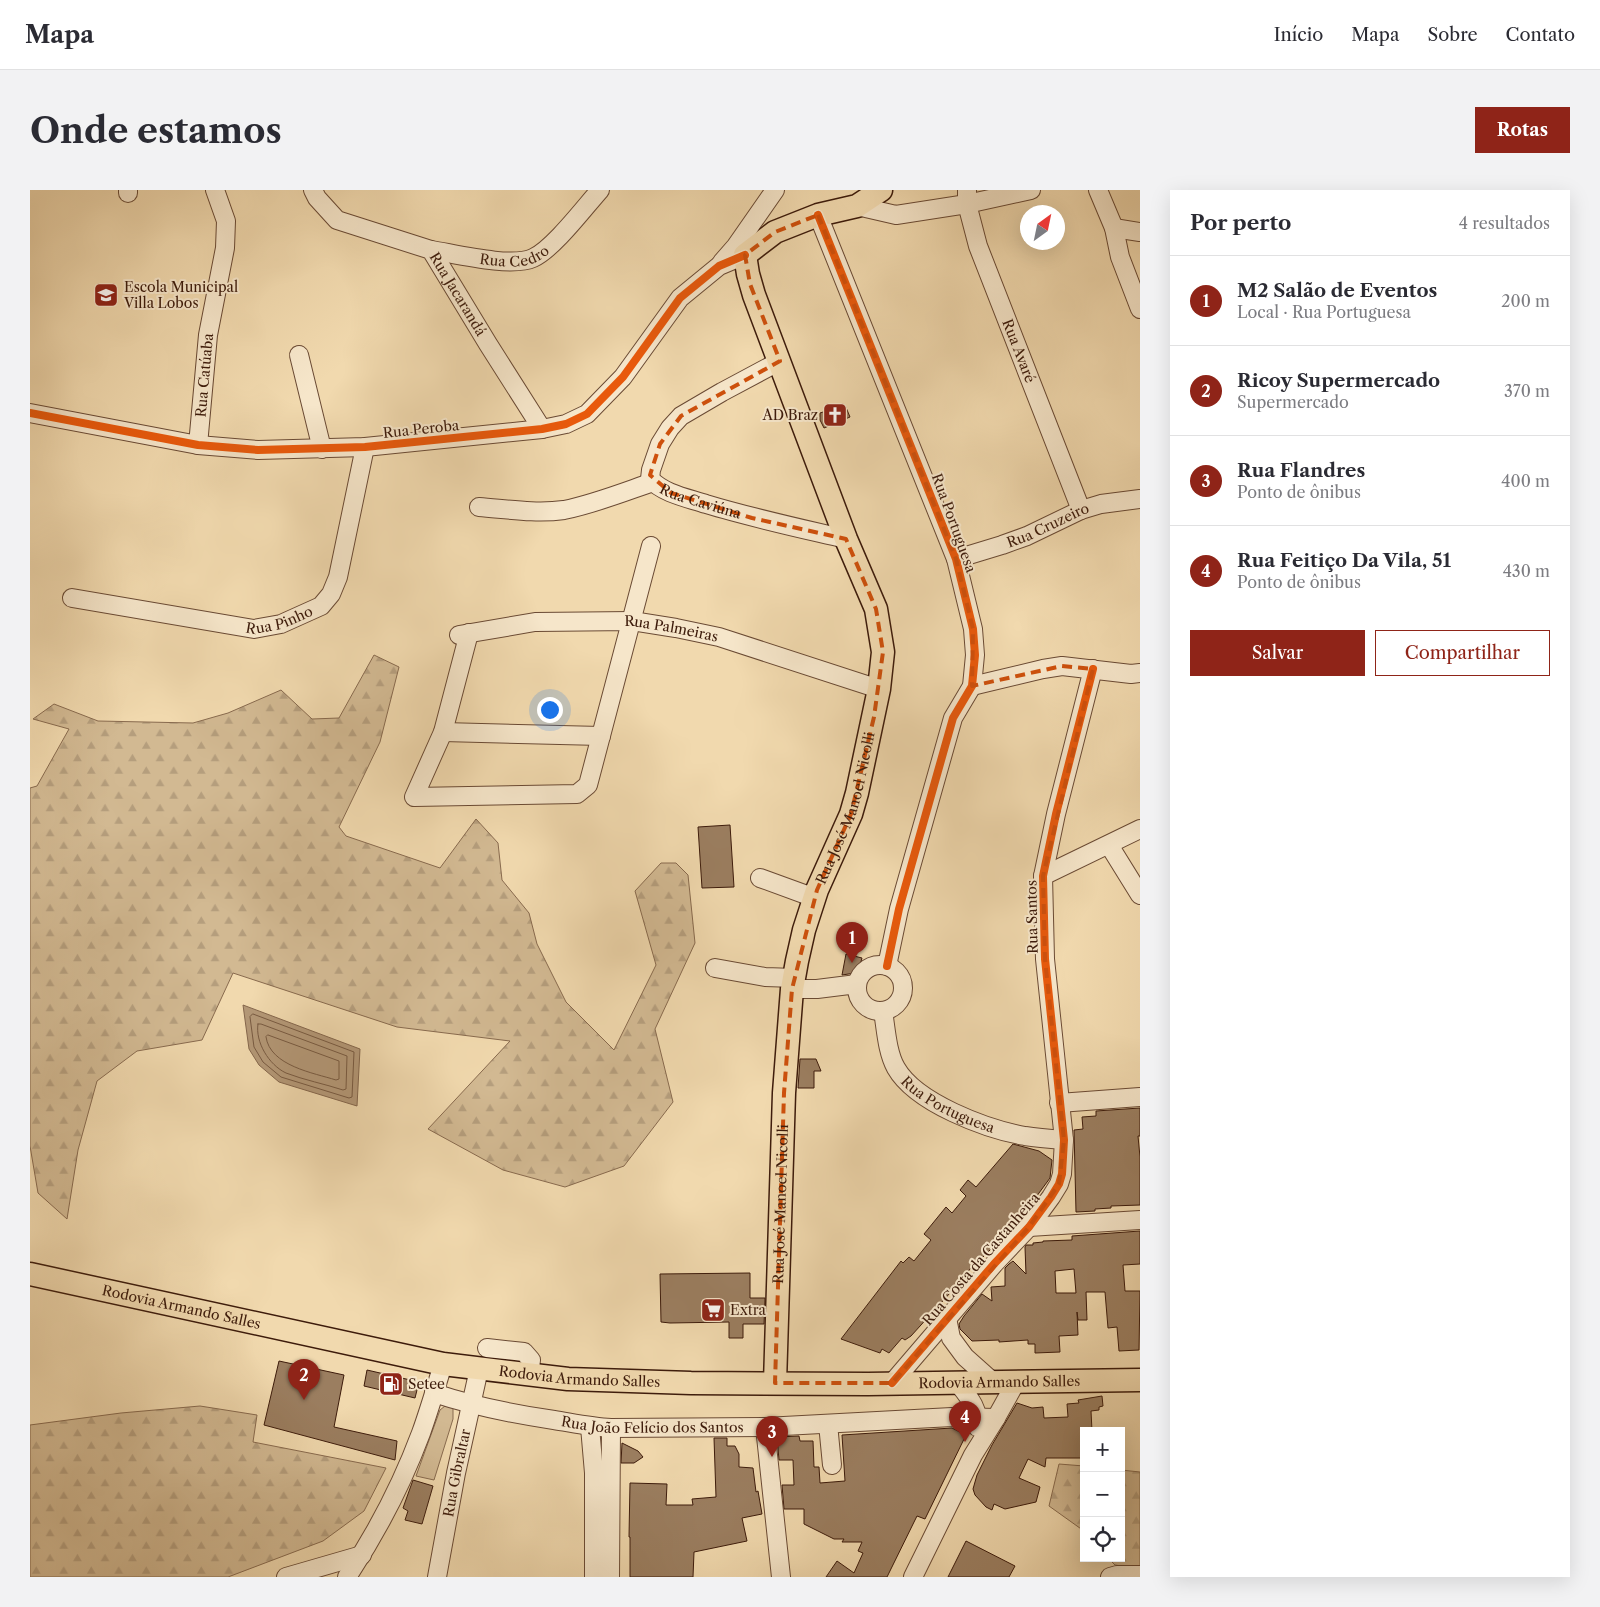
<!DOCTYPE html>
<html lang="pt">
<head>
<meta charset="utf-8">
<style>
	body { margin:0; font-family:"Libre Caslon Text",serif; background:#f2f2f3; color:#2b2b33 }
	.controls { position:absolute; right:15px; bottom:15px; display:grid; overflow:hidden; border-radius:0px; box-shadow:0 5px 20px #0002 }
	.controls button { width:45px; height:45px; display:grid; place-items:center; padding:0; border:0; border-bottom:1px solid #e1e1e2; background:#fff; color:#2b2b33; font:25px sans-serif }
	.compass { position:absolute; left:990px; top:15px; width:45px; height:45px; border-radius:50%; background:#fff; box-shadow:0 5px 20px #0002; rotate:33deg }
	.you { position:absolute; left:519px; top:519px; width:18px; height:18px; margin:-12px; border:4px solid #fff; border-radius:50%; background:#1a73e8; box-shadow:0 0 0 8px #1a73e833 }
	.badge { display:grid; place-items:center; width:32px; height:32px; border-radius:50%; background:#8f2418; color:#fff; font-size:16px; font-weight:700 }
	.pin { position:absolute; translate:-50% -41px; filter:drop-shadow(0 1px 2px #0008) }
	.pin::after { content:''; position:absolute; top:26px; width:18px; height:15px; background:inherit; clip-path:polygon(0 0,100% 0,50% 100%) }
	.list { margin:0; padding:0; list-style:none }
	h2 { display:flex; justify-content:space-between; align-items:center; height:65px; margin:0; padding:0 20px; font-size:21px }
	h2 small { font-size:16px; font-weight:400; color:#7c7c81 }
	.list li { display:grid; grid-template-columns:32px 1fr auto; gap:15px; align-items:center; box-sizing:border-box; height:90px; padding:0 20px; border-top:1px solid #e1e1e2 }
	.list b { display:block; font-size:19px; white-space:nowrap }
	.list p { margin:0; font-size:16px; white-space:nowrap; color:#7c7c81 }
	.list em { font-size:16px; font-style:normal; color:#7c7c81 }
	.actions { display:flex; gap:10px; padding:15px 20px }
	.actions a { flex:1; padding:11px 0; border:1px solid #8f2418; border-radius:0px; text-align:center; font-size:18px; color:#8f2418 }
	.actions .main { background:#8f2418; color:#fff }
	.icon { flex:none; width:28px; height:28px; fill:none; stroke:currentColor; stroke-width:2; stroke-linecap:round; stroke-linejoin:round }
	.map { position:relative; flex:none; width:1110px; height:1387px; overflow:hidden; border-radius:0px }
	header { display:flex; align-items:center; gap:30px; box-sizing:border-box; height:70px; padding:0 25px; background:#fff; border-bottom:1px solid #e1e1e2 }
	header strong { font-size:24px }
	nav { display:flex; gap:28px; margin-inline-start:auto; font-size:18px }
	.intro { display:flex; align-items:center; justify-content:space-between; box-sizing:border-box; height:120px; padding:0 30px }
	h1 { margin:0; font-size:35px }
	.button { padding:12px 22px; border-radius:0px; background:#8f2418; color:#fff; font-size:18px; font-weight:700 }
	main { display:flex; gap:30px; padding:0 30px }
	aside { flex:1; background:#fff; border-radius:0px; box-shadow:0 5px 20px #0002 }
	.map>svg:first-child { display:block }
	.green { fill:#d2b992; stroke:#886a4e }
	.forest { fill:url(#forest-firs); stroke:#886a4e }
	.water { fill:#b49877; stroke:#84664c }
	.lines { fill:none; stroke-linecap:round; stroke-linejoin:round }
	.shore { stroke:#785a41; stroke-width:1 }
	.building { fill:#9b7e60; stroke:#3d1b0b; fill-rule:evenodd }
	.minor-casing { stroke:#6a4a34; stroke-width:20 }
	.major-casing { stroke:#3d1b0b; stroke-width:25 }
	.minor { stroke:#f6e6ca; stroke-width:18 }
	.major { stroke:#f1d9ae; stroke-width:22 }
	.cycleway-casing { stroke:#f6e6ca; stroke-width:11 }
	.cycleway { stroke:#e8590c; stroke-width:8 }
	.marked { fill:none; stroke:#ce500c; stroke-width:4; stroke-dasharray:10 6; stroke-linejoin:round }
	.labels { text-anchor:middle; stroke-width:4; stroke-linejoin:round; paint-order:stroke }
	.street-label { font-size:14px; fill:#3d1b0b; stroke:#f6e6ca }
	.poi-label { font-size:14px; fill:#3d1b0b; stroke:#f6e6ca; text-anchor:start }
</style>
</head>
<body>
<header>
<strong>Mapa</strong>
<nav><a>Início</a><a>Mapa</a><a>Sobre</a><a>Contato</a></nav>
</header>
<div class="intro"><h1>Onde estamos</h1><a class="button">Rotas</a></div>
<main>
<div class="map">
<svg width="1110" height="1387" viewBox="0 0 1110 1387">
	<defs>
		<pattern id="forest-firs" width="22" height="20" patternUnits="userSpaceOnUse" patternTransform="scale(1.25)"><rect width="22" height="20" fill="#d2b992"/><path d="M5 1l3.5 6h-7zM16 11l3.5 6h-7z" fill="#b59e7d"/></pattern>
	</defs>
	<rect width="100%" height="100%" fill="#f1d9ae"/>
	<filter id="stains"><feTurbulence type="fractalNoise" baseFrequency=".004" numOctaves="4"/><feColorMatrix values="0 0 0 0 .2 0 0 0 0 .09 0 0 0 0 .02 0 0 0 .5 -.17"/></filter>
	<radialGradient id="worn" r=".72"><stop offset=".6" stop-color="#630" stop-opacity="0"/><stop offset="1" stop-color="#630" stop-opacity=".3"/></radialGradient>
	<polygon class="green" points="415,1216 423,1217 423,1229 404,1290 386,1286 410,1220"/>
	<g class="forest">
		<polygon points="344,465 369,477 350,552 309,637 316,646 410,678 446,629 468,653 472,690 499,723 507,754 536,812 584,860 626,775 605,701 631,673 646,673 658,685 665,753 625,839 643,912 594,976 535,997 473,980 398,939 480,851 367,837 203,783 172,850 107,861 67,891 48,960 37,1029 8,1003 0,956 0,598 7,596 39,539 3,529 24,514 68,531 163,533 198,523 251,500 282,529 309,528"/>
		<polygon points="170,1216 227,1225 223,1252 356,1278 334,1321 293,1351 198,1387 0,1387 0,1235 91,1223"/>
		<polygon points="1029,1274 1054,1276 1054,1341 1019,1316"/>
		<polygon points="1091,1280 1110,1282 1110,1379 1085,1375 1078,1368 1091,1368"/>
	</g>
	<polygon class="water" points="213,815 330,859 327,916 249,892 229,875 219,859"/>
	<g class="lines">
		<g class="shore">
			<polygon points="223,824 324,862 322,907 319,908 251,887 233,872 224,857 220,827"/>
			<path d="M228,834h3l86,32 -1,33 -3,1c-18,-6 -39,-10 -57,-17 -17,-8 -31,-31 -28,-49z"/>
			<path d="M238,845l71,26v18l-3,1c-22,-7 -66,-14 -70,-43z"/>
		</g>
	</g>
	<g class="building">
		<polygon points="815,215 820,227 794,238 790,230 790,223"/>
		<polygon points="700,635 704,697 672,698 668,637"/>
		<polygon points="816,764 832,768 829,779 825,783 812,785"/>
		<polygon points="770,869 786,869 791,881 784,881 784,898 768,898"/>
		<polygon points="1110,918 1110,946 1108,946 1110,967 1110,1015 1081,1016 1081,1018 1065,1019 1065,1021 1046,1022 1044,940 1053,939 1052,927 1066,926 1066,921"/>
		<polygon points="983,954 1009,961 1022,970 1020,988 987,1033 949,1071 947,1070 930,1092 881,1146 875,1150 872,1148 859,1163 852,1159 850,1163 811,1149 871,1071 873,1073 879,1067 884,1071 901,1050 894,1044 916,1017 922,1023 936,1006 930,1000 938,990 946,997"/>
		<path d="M1110,1041v33l-17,1 2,26h15l-1,59 -20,1 -2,-24 -9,1 -3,-36h-19l1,28h-9l-1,-8 1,23 -19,1 1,16 -25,1v-9h-7v-4l-29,2v-2l-27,1 -12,-12 -1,-5 5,-8 18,-22 10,7 -1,-14 14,-1v-18l4,-4 4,-3 13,13 -1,-27 1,-2h7v-2l10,-1v-1l29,-1v-4zM1044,1079l2,24h-20l-1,-22z"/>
		<polygon points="720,1083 720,1108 735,1108 734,1134 713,1134 713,1148 699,1148 699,1132 640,1133 631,1132 630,1084"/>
		<polygon points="249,1171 314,1185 304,1237 367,1251 365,1270 234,1235"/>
		<polygon points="337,1180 389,1192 385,1208 334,1196"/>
		<polygon points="1072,1206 1073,1216 1069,1217 1069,1220 1061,1221 1062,1241 1054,1241 1054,1268 1016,1268 1015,1277 998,1269 989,1288 1010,1297 1006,1312 975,1319 964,1314 962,1320 956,1317 945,1305 943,1299 947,1285 962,1255 987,1213 1002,1218 1013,1217 1014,1228 1038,1227 1037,1214 1049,1213 1048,1210"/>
		<polygon points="922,1238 936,1245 895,1329 887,1326 857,1387 796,1387 807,1371 824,1383 833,1363 828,1361 832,1352 812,1352 814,1349 804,1349 774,1334 774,1319 754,1319 752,1295 764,1295 763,1270 749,1270 747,1247 769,1246 770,1251 783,1251 784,1277 789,1277 790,1293 815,1291 812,1245"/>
		<polygon points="684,1248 697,1248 697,1256 705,1256 709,1264 709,1277 723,1278 726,1302 728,1301 732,1324 712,1328 717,1351 664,1362 663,1387 600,1387 600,1347 599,1347 600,1293 637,1294 636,1315 663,1315 662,1309 686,1307"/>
		<polygon points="592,1253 608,1261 613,1267 604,1273 591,1273"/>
		<polygon points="383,1290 403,1296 392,1334 375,1330 378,1321 373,1318"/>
		<polygon points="936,1351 985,1376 979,1387 918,1387"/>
	</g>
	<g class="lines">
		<defs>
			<g id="minor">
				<path id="s1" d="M283,0l4,8 20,22 94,30 57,94 54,85"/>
				<path id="s2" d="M937,0v14l11,42 103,264"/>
				<polyline points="1068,0 1084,38 1090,67 1110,119"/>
				<polyline points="98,3 98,0"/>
				<polyline points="827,16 866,25 937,14 1001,0"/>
				<polyline points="788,25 926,369 943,439 945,465 942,496 923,528 869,719 857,776"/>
				<polyline points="1084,38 1110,42"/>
				<path id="s3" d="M401,60c25,4 80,18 102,8 20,-9 51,-50 67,-68"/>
				<polyline points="692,72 706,56 745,0"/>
				<polyline points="269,165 292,259"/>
				<path id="s4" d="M750,171l-58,31 -41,24 -11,12 -10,16 -9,26 -1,9c14,15 38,19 56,25 46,14 93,24 140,35"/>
				<polyline points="0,223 168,255 228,260 335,257 512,239 536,234 557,224 593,187 650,108 689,76 715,65"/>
				<path id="s5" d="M168,255l10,-110 17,-87 1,-27 -11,-31"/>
				<path d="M449,317c27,2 57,7 85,3 30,-6 60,-18 89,-28"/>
				<path id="s6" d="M926,369l46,-14 25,-9 54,-26 20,-6 39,-5"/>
				<path id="s7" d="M42,408l182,31 27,-5 40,-18 10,-12 7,-17 27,-130"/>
				<polyline points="439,443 413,542 384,607 547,604 558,595 621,356"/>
				<path id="s8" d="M429,445l76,-13 97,-1 44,7 43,9 160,52"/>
				<polyline points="942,496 1013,479 1032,476 1101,484 1110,483"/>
				<polyline points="413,542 571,546"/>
				<polyline points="1079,655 1110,705"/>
				<polyline points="1013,686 1110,639"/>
				<polyline points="730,688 785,708"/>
				<circle cx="850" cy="798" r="23"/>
				<polyline points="685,778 735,787 765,788"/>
				<polyline points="762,799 787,799 827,794"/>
				<path id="s9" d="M853,821c3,18 4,41 13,57 20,35 90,61 129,68 13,2 26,3 39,4"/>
				<polyline points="1029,913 1110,907"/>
				<polyline points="999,1037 1110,1030"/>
				<polyline points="917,1128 921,1148 935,1167 963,1192"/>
				<polyline points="457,1158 494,1162 501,1170 499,1185"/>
				<path d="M927,1192c11,14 23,27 20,45"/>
				<polyline points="862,1193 964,1074 999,1037 1021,1007 1029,994 1032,984 1034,950 1015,769 1013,686 1026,624 1063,479"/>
				<path id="s10" d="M404,1203c39,13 79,21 120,27 19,3 38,7 57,8l154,-1 187,-10 44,1"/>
				<polyline points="798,1234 802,1275"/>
				<polyline points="560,1237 564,1283 564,1387"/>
				<polyline points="735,1237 751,1387"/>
				<polyline points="256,1387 332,1365"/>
				<path d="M317,1387c30,-45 55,-93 74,-144 8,-22 15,-46 22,-69"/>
				<path id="s11" d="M407,1387l19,-104 23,-104"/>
				<polyline points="580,1387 581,1238"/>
				<polyline points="883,1387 943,1265 966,1228 986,1192"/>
				<polyline points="1080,1387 1087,1385 1110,1385"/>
			</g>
			<g id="major">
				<path id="s12" d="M0,1084l413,90 125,15 123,4 177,1 272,-4"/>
				<path id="s13" d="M745,1193l9,-290 8,-104 5,-28 7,-31 13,-40 34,-76 6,-21 22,-104 4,-37 -7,-43 -30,-70 -92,-244 -6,-21 -3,-19 30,-23 43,-17 39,-9 24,-16"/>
			</g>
		</defs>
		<use href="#minor" class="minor-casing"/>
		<use href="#major" class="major-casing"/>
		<use href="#minor" class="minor"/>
		<use href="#major" class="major"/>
		<defs>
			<g id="cycleway">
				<polyline points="788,25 926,369 943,439 945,465 942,496 923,528 869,719 857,776"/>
				<polyline points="0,223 168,255 228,260 335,257 512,239 536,234 557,224 593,187 650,108 689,76 715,65"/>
				<polyline points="862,1193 964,1074 999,1037 1021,1007 1029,994 1032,984 1034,950 1015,769 1013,686 1026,624 1063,479"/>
			</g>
		</defs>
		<use href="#cycleway" class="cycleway-casing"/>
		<use href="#cycleway" class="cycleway"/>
	</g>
	<path class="marked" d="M788,25l138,344 17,70 -1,57 90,-20 31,3 -50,207 2,83 19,181 -5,44 -30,43 -137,156h-117l9,-290 8,-104 25,-99 34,-76 23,-97 9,-65 -7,-43 -30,-70 -94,-21 -81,-25 -21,-18 10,-31 21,-28 99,-55 -30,-77 -5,-29 30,-23z"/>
	<defs>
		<symbol id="school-square" viewBox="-11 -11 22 22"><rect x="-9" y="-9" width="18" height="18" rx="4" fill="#8f2418" stroke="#f6e6ca"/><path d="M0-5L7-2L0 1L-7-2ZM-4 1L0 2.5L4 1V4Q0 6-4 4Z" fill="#fff"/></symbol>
		<symbol id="church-square" viewBox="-11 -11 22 22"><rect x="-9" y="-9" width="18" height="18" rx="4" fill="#8f2418" stroke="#f6e6ca"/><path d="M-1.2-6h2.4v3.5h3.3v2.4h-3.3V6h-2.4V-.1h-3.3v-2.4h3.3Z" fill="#fff"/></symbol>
		<symbol id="supermarket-square" viewBox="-11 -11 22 22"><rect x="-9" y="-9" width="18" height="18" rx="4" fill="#8f2418" stroke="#f6e6ca"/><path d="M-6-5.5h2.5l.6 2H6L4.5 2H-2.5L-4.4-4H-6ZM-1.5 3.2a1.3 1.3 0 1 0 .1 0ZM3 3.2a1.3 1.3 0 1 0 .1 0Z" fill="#fff"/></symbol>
		<symbol id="fuel-square" viewBox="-11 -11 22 22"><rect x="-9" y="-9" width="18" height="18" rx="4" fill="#8f2418" stroke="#f6e6ca"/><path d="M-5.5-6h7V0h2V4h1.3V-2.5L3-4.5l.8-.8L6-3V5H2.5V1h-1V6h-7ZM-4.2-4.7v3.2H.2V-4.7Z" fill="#fff"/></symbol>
	</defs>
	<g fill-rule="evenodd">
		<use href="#school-square" x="62" y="91" width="28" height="28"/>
		<use href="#church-square" x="791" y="211" width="28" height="28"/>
		<use href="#supermarket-square" x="669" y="1106" width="28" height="28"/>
		<use href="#fuel-square" x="347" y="1180" width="28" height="28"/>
	</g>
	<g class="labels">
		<g class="street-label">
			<text dy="5" stroke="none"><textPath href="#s3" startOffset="85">Rua Cedro</textPath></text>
			<text dy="5" stroke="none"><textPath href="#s1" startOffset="189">Rua Jacarandá</textPath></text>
			<text dy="5" stroke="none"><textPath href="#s2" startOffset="170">Rua Avaré</textPath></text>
			<text dy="5" stroke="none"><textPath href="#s5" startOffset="70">Rua Catúaba</textPath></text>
			<text transform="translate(391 239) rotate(-6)" y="5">Rua Peroba</text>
			<text dy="5" stroke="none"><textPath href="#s4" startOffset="241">Rua Caviúna</textPath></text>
			<text transform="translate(924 333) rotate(70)" y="5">Rua Portuguesa</text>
			<text dy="5" stroke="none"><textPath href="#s6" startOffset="98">Rua Cruzeiro</textPath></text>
			<text dy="5" stroke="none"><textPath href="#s7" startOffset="211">Rua Pinho</textPath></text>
			<text dy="5" stroke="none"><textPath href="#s8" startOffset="214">Rua Palmeiras</textPath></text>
			<text dy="5" stroke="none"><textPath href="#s13" startOffset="584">Rua José Manoel Nicolli</textPath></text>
			<text transform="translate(1002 727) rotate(-91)" y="5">Rua Santos</text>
			<text dy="5" stroke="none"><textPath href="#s9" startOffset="124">Rua Portuguesa</textPath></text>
			<text dy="5" stroke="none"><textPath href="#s13" startOffset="179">Rua José Manoel Nicolli</textPath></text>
			<text transform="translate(951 1069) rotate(-49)" y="5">Rua Costa da Castanheira</text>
			<text dy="5" stroke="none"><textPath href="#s12" startOffset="155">Rodovia Armando Salles</textPath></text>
			<text dy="5" stroke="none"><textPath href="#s12" startOffset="560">Rodovia Armando Salles</textPath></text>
			<text dy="5" stroke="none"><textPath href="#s12" startOffset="980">Rodovia Armando Salles</textPath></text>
			<text dy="5" stroke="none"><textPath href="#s10" startOffset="222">Rua João Felício dos Santos</textPath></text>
			<text dy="5" stroke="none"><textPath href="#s11" startOffset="106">Rua Gibraltar</textPath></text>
		</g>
		<g class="poi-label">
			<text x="94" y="102">Escola Municipal<tspan x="94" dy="16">Villa Lobos</tspan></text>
			<text x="788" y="230" text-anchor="end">AD Braz</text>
			<text x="700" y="1125">Extra</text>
			<text x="378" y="1199">Setee</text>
		</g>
	</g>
	<rect width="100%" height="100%" filter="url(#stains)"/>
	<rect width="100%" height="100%" fill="url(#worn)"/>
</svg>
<div class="controls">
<button>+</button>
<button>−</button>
<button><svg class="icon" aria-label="locate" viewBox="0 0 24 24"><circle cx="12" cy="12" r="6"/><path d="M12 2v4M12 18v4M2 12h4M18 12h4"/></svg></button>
</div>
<svg class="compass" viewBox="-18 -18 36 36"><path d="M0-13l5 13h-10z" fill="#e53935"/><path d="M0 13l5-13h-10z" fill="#7c7c81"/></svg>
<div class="you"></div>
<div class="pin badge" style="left:822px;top:773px">1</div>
<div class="pin badge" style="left:274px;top:1210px">2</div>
<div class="pin badge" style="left:742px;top:1267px">3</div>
<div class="pin badge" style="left:935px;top:1252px">4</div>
</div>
<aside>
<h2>Por perto<small>4 resultados</small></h2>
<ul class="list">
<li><span class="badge">1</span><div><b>M2 Salão de Eventos</b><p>Local · Rua Portuguesa</p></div><em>200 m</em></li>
<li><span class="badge">2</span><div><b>Ricoy Supermercado</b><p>Supermercado</p></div><em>370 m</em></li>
<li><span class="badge">3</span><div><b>Rua Flandres</b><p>Ponto de ônibus</p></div><em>400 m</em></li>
<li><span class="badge">4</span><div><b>Rua Feitiço Da Vila, 51</b><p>Ponto de ônibus</p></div><em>430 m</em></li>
</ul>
<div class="actions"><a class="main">Salvar</a><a>Compartilhar</a></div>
</aside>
</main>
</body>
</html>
